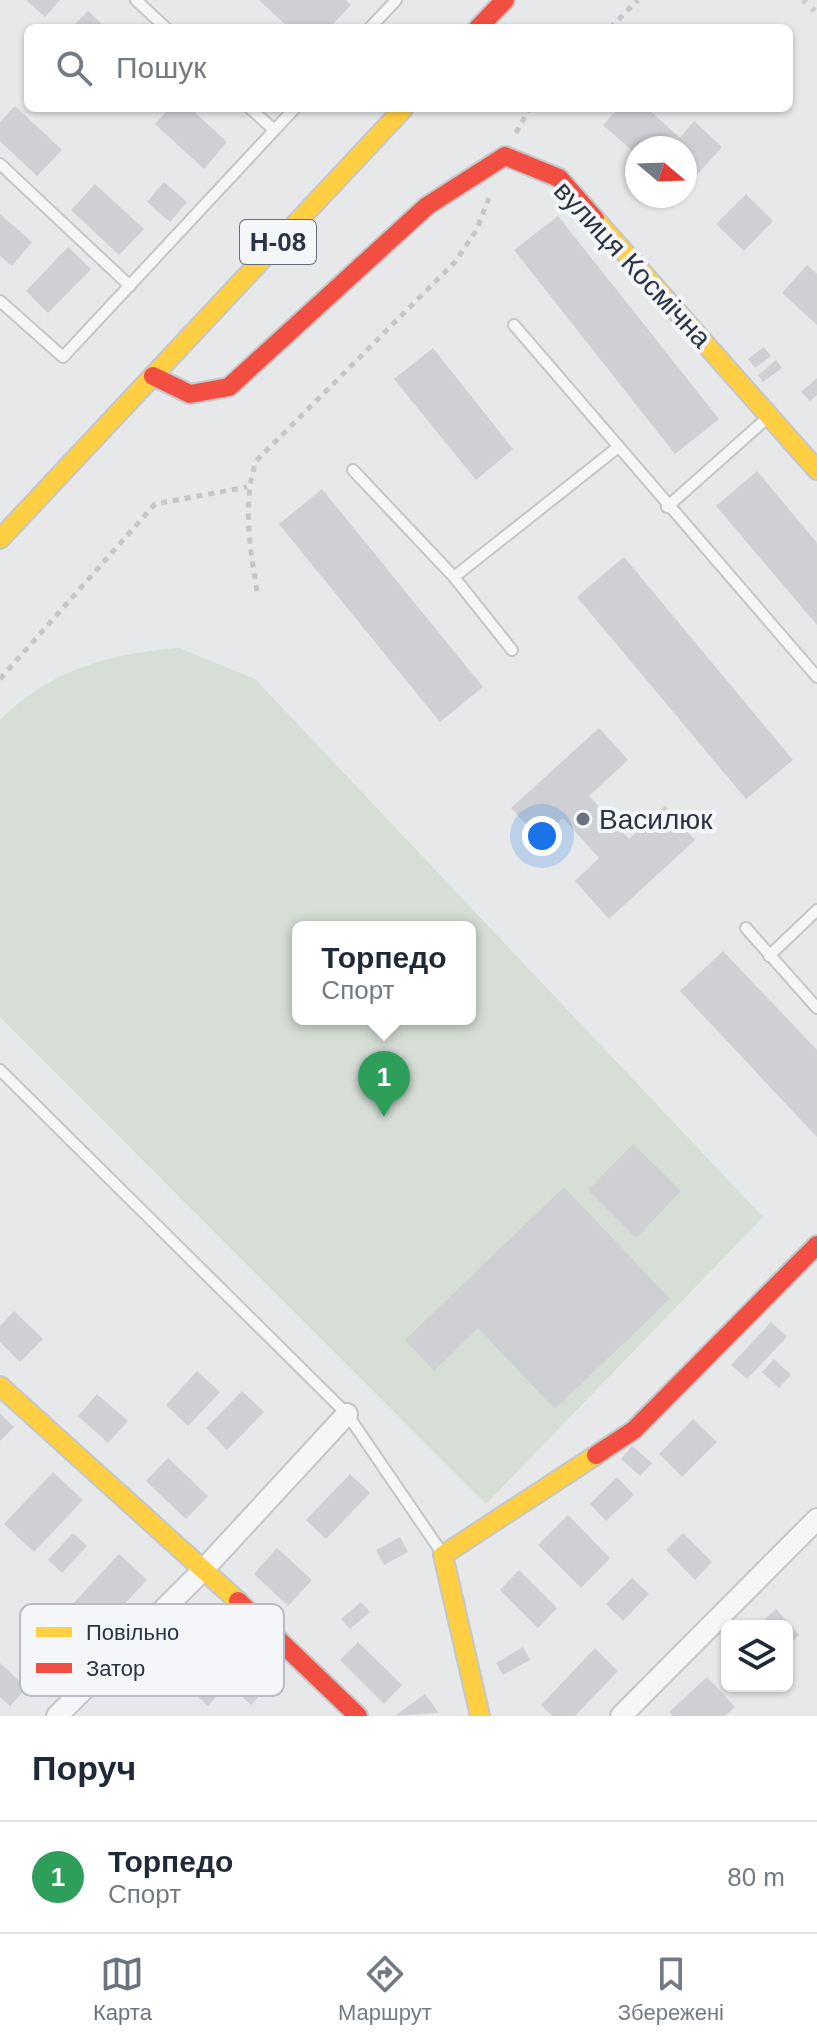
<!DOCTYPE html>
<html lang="uk">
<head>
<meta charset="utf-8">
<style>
	body { margin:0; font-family:Arial,sans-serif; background:#f6f6f7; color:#1f2937 }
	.controls { position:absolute; right:24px; bottom:24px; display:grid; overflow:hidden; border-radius:12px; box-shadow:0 2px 6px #0004 }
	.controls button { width:72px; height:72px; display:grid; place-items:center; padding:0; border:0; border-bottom:2px solid #e0e1e3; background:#fff; color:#1f2937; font:40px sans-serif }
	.compass { position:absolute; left:625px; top:136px; width:72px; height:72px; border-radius:50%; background:#fff; box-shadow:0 2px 6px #0004; rotate:109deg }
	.you { position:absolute; left:542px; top:836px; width:28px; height:28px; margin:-20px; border:6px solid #fff; border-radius:50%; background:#1a73e8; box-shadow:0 0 0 12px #1a73e833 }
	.badge { display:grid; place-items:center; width:52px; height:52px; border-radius:50%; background:#6c737f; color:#fff; font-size:26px; font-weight:700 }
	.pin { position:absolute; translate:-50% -66px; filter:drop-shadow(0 2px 4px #0008) }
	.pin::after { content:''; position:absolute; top:42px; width:28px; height:24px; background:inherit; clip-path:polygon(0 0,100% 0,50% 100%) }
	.popup { position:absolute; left:292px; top:921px; width:184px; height:104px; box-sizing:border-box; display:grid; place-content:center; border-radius:12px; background:#fff; filter:drop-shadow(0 2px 6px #0005); font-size:26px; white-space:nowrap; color:#747a83 }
	.popup b { font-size:30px; color:#1f2937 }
	.popup::after { content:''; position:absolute; left:50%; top:100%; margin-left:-16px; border:16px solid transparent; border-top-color:#fff }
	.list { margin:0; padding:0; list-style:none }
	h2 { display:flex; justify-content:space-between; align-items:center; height:104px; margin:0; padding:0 32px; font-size:34px }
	h2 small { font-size:26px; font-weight:400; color:#747a83 }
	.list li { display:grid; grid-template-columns:52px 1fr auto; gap:24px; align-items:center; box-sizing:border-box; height:112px; padding:0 32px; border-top:2px solid #e0e1e3 }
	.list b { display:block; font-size:30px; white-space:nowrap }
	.list p { margin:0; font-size:26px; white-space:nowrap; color:#747a83 }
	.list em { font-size:26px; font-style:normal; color:#747a83 }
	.icon { flex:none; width:44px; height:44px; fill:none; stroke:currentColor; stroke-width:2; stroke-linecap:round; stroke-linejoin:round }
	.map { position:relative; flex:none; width:817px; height:1716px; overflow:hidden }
	.search { position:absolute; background:#fff; box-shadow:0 2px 6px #0004; left:24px; right:24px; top:24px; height:88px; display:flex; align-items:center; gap:20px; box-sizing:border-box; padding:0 28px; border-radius:12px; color:#747a83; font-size:30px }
	.sheet { height:216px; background:#fff }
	nav { display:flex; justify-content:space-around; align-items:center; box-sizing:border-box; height:112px; border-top:2px solid #e0e1e3; background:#fff; font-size:22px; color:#747a83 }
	nav a { display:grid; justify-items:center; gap:4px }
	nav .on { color:#6c737f }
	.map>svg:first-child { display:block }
	.green { fill:#d6ded6; fill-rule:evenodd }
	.building { fill:#ced0d3 }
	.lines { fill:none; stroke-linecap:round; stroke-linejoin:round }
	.lane-casing { stroke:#c4c6c8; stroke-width:14 }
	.street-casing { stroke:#c4c6c8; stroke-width:24 }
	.slow-casing { stroke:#c4c6c8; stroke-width:22 }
	.jam-casing { stroke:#c4c6c8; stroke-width:22 }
	.path { stroke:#c5c6ca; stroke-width:5; stroke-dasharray:6 6; stroke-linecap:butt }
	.lane { stroke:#f5f6f7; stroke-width:10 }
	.street { stroke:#f5f6f7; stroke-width:20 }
	.slow { stroke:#ffcf43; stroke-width:18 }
	.jam { stroke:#f24e42; stroke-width:18 }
	.rail { stroke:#cecfd2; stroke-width:6; stroke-dasharray:4 8; stroke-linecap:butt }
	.poi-dot { fill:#6c737f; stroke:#f4f6f9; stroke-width:3 }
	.labels { text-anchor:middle; stroke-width:8; stroke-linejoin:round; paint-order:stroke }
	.shield { fill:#f4f6f9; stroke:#676e7b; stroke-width:2 }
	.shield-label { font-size:26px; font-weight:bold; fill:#2b3445 }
	.street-label { font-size:28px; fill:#2b3445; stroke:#f4f6f9 }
	.poi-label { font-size:28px; fill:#2b3445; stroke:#f4f6f9; text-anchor:start }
	.key { fill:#f4f6f9; stroke:#b8bcc3; stroke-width:2 }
	.key-label { font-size:22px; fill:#2b3445 }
</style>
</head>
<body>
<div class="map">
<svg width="817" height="1716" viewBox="0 0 817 1716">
	<rect width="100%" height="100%" fill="#e6e8ea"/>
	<path class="green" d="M179,648l76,31 508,538 -277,287 -486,-487v-297c50,-50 110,-67 179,-72zM298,927h172v92h-172z"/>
	<g class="building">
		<polygon points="26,0 60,0 45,17"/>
		<polygon points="259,0 346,0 351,5 329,28 289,28"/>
		<polygon points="88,11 106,28 71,28"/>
		<polygon points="15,106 62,150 37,176 0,141 0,122"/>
		<polygon points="170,108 190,108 227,142 204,169 155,124"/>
		<polygon points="619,108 647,108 680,138 694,121 722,147 685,188 685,148 637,148 637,155 603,125"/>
		<polygon points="164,182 187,202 170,222 147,202"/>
		<polygon points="95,184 144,229 119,255 71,210"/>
		<polygon points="746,194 773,221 744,251 716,224"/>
		<polygon points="0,214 32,242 12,266 0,256"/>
		<polygon points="558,216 719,419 675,454 514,250"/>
		<polygon points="68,247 91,269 48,313 26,291"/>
		<polygon points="807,265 817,274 817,325 782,293"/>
		<polygon points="764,347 771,356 755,368 748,359"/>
		<polygon points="433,348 513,449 476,480 394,379"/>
		<polygon points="776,360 782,368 763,382 758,375"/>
		<polygon points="817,378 817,395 810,401 801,392"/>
		<polygon points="757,471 817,543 817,625 716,506"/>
		<polygon points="322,489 483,687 440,722 279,524"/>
		<polygon points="624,557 793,760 746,799 577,597"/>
		<polygon points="599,728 628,760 589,796 629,839 665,806 695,840 609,919 575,881 599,858 563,818 540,839 511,808"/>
		<polygon points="723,951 817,1050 817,1137 680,991"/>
		<polygon points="633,1144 681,1191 636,1238 588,1190"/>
		<polygon points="564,1187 670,1299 555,1409 478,1328 434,1371 405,1340"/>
		<polygon points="14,1311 43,1339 20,1362 0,1342 0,1326"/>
		<polygon points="771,1322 787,1337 747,1379 731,1365"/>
		<polygon points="774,1359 791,1375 779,1388 762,1372"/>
		<polygon points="197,1371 220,1392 188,1426 166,1405"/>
		<polygon points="242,1391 264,1412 227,1450 206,1428"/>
		<polygon points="97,1394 128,1421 108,1443 78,1416"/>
		<polygon points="0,1413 14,1427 0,1441"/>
		<polygon points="693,1419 717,1442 682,1477 659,1454"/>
		<polygon points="632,1446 652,1463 640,1476 621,1459"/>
		<polygon points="168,1458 208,1496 186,1519 146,1481"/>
		<polygon points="53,1472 83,1500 34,1552 4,1524"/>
		<polygon points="350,1474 370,1493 326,1539 306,1520"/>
		<polygon points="617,1477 634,1495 606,1521 590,1504"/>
		<polygon points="568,1515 610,1558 581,1588 538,1545"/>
		<polygon points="73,1533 87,1546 62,1573 48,1560"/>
		<polygon points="683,1533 712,1562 695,1580 666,1550"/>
		<polygon points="400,1537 408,1552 384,1565 376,1550"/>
		<polygon points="277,1548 312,1580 288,1606 254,1574"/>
		<polygon points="119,1554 147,1580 84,1647 57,1621"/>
		<polygon points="519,1570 557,1608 538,1628 500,1590"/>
		<polygon points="632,1578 649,1594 623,1621 606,1604"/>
		<polygon points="361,1602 370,1612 350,1629 341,1619"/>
		<polygon points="776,1609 799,1635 787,1646 787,1626 757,1626"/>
		<polygon points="208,1621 228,1639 200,1670 180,1651"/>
		<polygon points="43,1642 64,1663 49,1678 28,1657"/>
		<polygon points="358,1642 402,1685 384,1704 340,1660"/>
		<polygon points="523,1647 530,1660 503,1675 496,1663"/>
		<polygon points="595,1648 618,1671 575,1716 552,1716 541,1705"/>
		<polygon points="247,1656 273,1681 251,1705 225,1680"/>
		<polygon points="0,1663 27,1688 10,1706 0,1697"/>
		<polygon points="707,1677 735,1707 725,1716 673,1716 669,1712"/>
		<polygon points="202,1681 218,1695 208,1706 192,1691"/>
		<polygon points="425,1694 439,1713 395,1716"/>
	</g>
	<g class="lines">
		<defs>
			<g id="lane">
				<polyline points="136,0 166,28"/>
				<polyline points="370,28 396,0"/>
				<polyline points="250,108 274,130"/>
				<polyline points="0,164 130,286"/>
				<polyline points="0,301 63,357 295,108"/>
				<polyline points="514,325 817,677"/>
				<polyline points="353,470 454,577 512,650"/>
				<polyline points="667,507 766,419"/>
				<polyline points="454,577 617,448"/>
				<polyline points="746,928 817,1008"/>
				<polyline points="769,956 817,910"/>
				<polyline points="0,1070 347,1414 442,1553"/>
			</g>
			<g id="street">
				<polyline points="57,1716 204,1569 347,1414"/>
				<polyline points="621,1716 817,1519"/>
			</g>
			<g id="slow">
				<polyline points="595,219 817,470"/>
				<polyline points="0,539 404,108"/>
				<polyline points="0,1386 238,1601"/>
				<polyline points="480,1716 443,1555 596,1455"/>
			</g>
			<g id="jam">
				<polyline points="478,28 505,0"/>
				<polyline points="153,376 190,394 229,387 427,206 505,156 559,178 595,219"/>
				<polyline points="596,1455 634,1430 817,1245"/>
				<polyline points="238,1601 358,1716"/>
			</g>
		</defs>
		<use href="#lane" class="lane-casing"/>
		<use href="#street" class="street-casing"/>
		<use href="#slow" class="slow-casing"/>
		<use href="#jam" class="jam-casing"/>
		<g class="path">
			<polyline points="610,28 638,0"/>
			<polyline points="516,133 530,108"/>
			<path d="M257,591c-7,-43 -15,-87 -1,-130l199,-199 21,-31 13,-33"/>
			<polyline points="0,679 155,504 247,487"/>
		</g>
		<use href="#lane" class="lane"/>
		<use href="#street" class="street"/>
		<use href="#slow" class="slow"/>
		<use href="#jam" class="jam"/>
		<polyline class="rail" points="803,0 817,13"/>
	</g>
	<circle class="poi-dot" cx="583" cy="819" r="8"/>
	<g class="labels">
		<rect class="shield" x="240" y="220" width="76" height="44" rx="6"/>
		<g class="shield-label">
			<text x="278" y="251">Н-08</text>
		</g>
		<g class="street-label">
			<text transform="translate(633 264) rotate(47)" y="10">вулиця Космічна</text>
		</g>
		<g class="poi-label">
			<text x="599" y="829">Василюк</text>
		</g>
	</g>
	<rect x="20" y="1604" width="264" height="92" rx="12" class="key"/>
	<rect x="36" y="1627" width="36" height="10" fill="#ffcf43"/>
	<rect x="36" y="1663" width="36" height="10" fill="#f24e42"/>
	<g class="key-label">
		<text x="86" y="1640">Повільно</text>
		<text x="86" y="1676">Затор</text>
	</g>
</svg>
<div class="controls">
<button><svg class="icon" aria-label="layers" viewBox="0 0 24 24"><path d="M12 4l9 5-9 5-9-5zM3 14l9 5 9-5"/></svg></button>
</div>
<svg class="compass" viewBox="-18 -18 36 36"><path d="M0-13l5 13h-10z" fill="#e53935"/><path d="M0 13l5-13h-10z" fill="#747a83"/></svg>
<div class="you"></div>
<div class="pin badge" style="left:384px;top:1117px;background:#2e9e5b">1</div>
<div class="popup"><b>Торпедо</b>Спорт</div>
<div class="search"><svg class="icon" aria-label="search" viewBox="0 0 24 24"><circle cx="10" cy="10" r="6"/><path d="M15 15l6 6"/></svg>Пошук</div>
</div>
<section class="sheet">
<h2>Поруч<small></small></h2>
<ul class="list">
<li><span class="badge" style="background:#2e9e5b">1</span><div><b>Торпедо</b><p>Спорт</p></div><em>80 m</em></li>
</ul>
</section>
<nav>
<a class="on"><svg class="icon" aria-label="map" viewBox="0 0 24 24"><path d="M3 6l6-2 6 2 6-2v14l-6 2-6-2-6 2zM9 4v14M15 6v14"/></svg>Карта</a>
<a><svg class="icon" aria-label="directions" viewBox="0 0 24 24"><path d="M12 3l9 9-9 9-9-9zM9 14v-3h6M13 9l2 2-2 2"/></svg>Маршрут</a>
<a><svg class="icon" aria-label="saved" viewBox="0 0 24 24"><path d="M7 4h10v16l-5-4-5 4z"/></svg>Збережені</a>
</nav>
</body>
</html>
